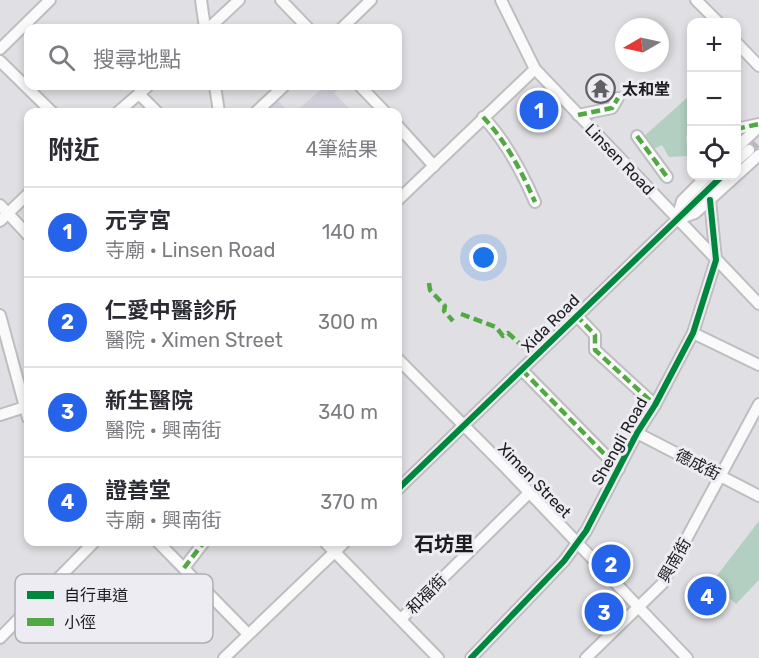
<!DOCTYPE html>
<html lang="zh-TW">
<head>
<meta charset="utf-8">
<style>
	body { margin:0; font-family:Rubik,"Noto Sans TC",sans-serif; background:#f7f7f7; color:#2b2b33 }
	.controls { position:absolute; right:18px; top:18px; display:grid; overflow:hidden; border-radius:12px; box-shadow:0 3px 9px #0003 }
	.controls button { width:54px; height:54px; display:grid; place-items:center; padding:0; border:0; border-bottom:2px solid #e1e1e2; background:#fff; color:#2b2b33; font:30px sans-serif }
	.compass { position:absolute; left:615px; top:18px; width:54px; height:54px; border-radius:50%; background:#fff; box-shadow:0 3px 9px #0003; rotate:261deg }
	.you { position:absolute; left:484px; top:258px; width:21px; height:21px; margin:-15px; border:4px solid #fff; border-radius:50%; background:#1a73e8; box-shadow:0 0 0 9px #1a73e833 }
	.badge { display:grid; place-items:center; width:39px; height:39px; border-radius:50%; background:#2563eb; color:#fff; font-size:20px; font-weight:700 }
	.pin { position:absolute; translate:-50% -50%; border:3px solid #fff; box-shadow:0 2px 6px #0006 }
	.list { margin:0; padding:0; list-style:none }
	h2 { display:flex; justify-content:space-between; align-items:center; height:78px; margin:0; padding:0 24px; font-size:26px }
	h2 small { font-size:20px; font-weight:400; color:#7c7c81 }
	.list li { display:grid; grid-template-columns:39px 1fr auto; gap:18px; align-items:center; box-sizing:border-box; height:90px; padding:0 24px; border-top:2px solid #e1e1e2 }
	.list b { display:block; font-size:22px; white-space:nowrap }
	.list p { margin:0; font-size:20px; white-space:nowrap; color:#7c7c81 }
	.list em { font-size:20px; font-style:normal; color:#7c7c81 }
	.icon { flex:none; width:33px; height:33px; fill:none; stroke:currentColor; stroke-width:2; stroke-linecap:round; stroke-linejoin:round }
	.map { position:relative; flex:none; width:759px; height:658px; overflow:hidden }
	.search { position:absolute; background:#fff; box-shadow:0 3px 9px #0003; left:24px; top:24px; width:378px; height:66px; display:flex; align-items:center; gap:15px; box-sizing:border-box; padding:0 21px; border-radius:12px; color:#7c7c81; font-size:22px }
	.panel { position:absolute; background:#fff; box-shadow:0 3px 9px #0003; left:24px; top:108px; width:378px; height:438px; border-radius:12px }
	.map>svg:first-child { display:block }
	.built { fill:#d2d1db }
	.medical { fill:#e4d7d5 }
	.green { fill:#b2cfc2 }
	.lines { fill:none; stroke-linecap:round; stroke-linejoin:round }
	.minor-tunnel { stroke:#b9b9bd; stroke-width:10; stroke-dasharray:10 5; stroke-linecap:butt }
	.minor-casing { stroke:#bebec1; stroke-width:14 }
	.minor { stroke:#fafafb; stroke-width:10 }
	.quiet { stroke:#52a943; stroke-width:4.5; stroke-dasharray:9 4.5; stroke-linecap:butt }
	.cycleway-casing { stroke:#ececf2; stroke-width:10 }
	.cycleway { stroke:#00873e; stroke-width:6 }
	.labels { text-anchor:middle; stroke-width:6; stroke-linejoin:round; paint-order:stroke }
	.poi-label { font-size:16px; font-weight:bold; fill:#1d1d1f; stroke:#ececf2; text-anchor:start }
	.street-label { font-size:16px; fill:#1d1d1f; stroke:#ececf2 }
	.quarter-label { font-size:20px; font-weight:bold; fill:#1d1d1f; stroke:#ececf2 }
	.key { fill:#ececf2; stroke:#aeaeb3; stroke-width:1.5 }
	.key-label { font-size:16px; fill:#1d1d1f }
</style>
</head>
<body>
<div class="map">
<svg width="759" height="658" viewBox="0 0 759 658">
	<rect width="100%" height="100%" fill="#e0e0e4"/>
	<g class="built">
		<polygon points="325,86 343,86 334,93 353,112 295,112"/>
		<polygon points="277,100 289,112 264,112"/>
	</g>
	<polygon class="medical" points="611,589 627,607 597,635 581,617"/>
	<g class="green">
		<polygon points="689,96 691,97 691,135 686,136 688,156 669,157 662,145 651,150 641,139"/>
		<polygon points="759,521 759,580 736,604 712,582"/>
	</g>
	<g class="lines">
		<polyline class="minor-tunnel" points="749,150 759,140"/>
		<defs>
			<g id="minor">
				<polyline points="201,0 205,28"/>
				<polyline points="281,0 308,28"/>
				<polyline points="501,0 535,69 759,304"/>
				<polyline points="696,0 718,22"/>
				<polyline points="209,28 239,0"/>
				<polyline points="342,28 371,0"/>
				<polyline points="736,42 759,66"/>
				<polyline points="0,49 50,0"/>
				<polyline points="0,61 52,112"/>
				<polyline points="215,86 219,112"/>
				<polyline points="360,86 385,112"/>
				<polyline points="139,94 157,112"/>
				<polyline points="118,112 148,86"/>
				<polyline points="256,112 284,86"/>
				<polyline points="578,115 612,108 618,98"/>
				<path d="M483,117c23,24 39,55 52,85"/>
				<polyline points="398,126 434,166"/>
				<polyline points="736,129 759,124"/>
				<polyline points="637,136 667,177"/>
				<polyline points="736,148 759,127"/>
				<polyline points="736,161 749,150"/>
				<polyline points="398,200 535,69"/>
				<polyline points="0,205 28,235"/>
				<polyline points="681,218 695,213 759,155"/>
				<polyline points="677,219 682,201 707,176"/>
				<polyline points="0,221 28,194"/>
				<polyline points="0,315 28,418"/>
				<polyline points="576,315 595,335 595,350 655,405"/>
				<polyline points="693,333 759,365"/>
				<polyline points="398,359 506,468 687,658"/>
				<polyline points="522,370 619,469"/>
				<polyline points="0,415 28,406"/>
				<polyline points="637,433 759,496"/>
				<polyline points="398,489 722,176"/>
				<polyline points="158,542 248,634"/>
				<polyline points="325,542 438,658"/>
				<polyline points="184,568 204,542"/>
				<polyline points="401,619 529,493"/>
				<polyline points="0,638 94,542"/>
				<polyline points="224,658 345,542"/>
				<polyline points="471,658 564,561 586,531 637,433 655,405 693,333 716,260 710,200"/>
				<polyline points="586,658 662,584 759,404"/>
			</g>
		</defs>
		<use href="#minor" class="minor-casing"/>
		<use href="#minor" class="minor"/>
		<g class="quiet">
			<polyline points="578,115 612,108 618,98"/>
			<path d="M483,117c23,24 39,55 52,85"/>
			<polyline points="736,129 759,124"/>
			<polyline points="637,136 667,177"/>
			<polyline points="429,283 430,290 445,306 444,311 453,321"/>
			<polyline points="461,314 496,327 503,336 508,333 534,357"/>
			<polyline points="576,315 595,335 595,350 655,405"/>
			<polyline points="522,370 619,469"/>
			<polyline points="184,568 204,542"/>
		</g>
		<defs>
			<g id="cycleway">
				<polyline points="398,489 722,176"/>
				<polyline points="471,658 564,561 586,531 637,433 655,405 693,333 716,260 710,200"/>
			</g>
		</defs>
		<use href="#cycleway" class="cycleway-casing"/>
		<use href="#cycleway" class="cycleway"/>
	</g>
	<defs>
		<symbol id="temple-ring" viewBox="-11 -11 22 22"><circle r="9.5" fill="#ececf2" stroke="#616164" stroke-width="1.5"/><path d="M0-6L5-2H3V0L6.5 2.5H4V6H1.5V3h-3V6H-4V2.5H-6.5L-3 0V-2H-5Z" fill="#616164"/></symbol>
	</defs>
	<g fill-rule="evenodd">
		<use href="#temple-ring" x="584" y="72" width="33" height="33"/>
	</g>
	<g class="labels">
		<g class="poi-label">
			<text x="622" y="95">太和堂</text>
		</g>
		<g class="street-label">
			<text transform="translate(620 159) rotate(46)" y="6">Linsen Road</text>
			<text transform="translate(550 323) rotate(-45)" y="6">Xida Road</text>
			<text transform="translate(619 441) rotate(-61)" y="6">Shengli Road</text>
			<text transform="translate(698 464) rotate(27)" y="6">德成街</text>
			<text transform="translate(535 480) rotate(46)" y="6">Ximen Street</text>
			<text transform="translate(674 560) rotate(-60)" y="6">興南街</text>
			<text transform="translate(426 594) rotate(-45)" y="6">和福街</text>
		</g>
		<g class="quarter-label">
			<text x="444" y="551">石坊里</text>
		</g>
	</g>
	<rect x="15" y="574" width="198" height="69" rx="9" class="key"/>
	<rect x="27" y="591" width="27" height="8" fill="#00873e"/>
	<rect x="27" y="618" width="27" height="8" fill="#52a943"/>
	<g class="key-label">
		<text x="64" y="601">自行車道</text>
		<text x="64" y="628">小徑</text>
	</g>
</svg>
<div class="controls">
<button>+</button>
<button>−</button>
<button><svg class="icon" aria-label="locate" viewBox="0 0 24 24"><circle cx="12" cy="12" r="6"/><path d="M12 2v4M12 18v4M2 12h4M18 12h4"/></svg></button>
</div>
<svg class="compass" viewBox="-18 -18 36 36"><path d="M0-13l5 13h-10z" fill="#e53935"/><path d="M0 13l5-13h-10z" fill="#7c7c81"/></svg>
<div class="you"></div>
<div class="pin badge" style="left:539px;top:110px">1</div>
<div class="pin badge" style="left:611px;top:564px">2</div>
<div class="pin badge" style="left:604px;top:612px">3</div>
<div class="pin badge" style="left:707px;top:596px">4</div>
<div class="search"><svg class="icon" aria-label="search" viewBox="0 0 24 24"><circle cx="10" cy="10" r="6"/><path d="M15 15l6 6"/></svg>搜尋地點</div>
<section class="panel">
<h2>附近<small>4筆結果</small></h2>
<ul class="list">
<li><span class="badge">1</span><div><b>元亨宮</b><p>寺廟 · Linsen Road</p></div><em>140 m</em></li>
<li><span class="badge">2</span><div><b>仁愛中醫診所</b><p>醫院 · Ximen Street</p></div><em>300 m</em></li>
<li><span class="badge">3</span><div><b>新生醫院</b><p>醫院 · 興南街</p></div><em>340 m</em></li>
<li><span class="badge">4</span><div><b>證善堂</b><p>寺廟 · 興南街</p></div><em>370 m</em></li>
</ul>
</section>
</div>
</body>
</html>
